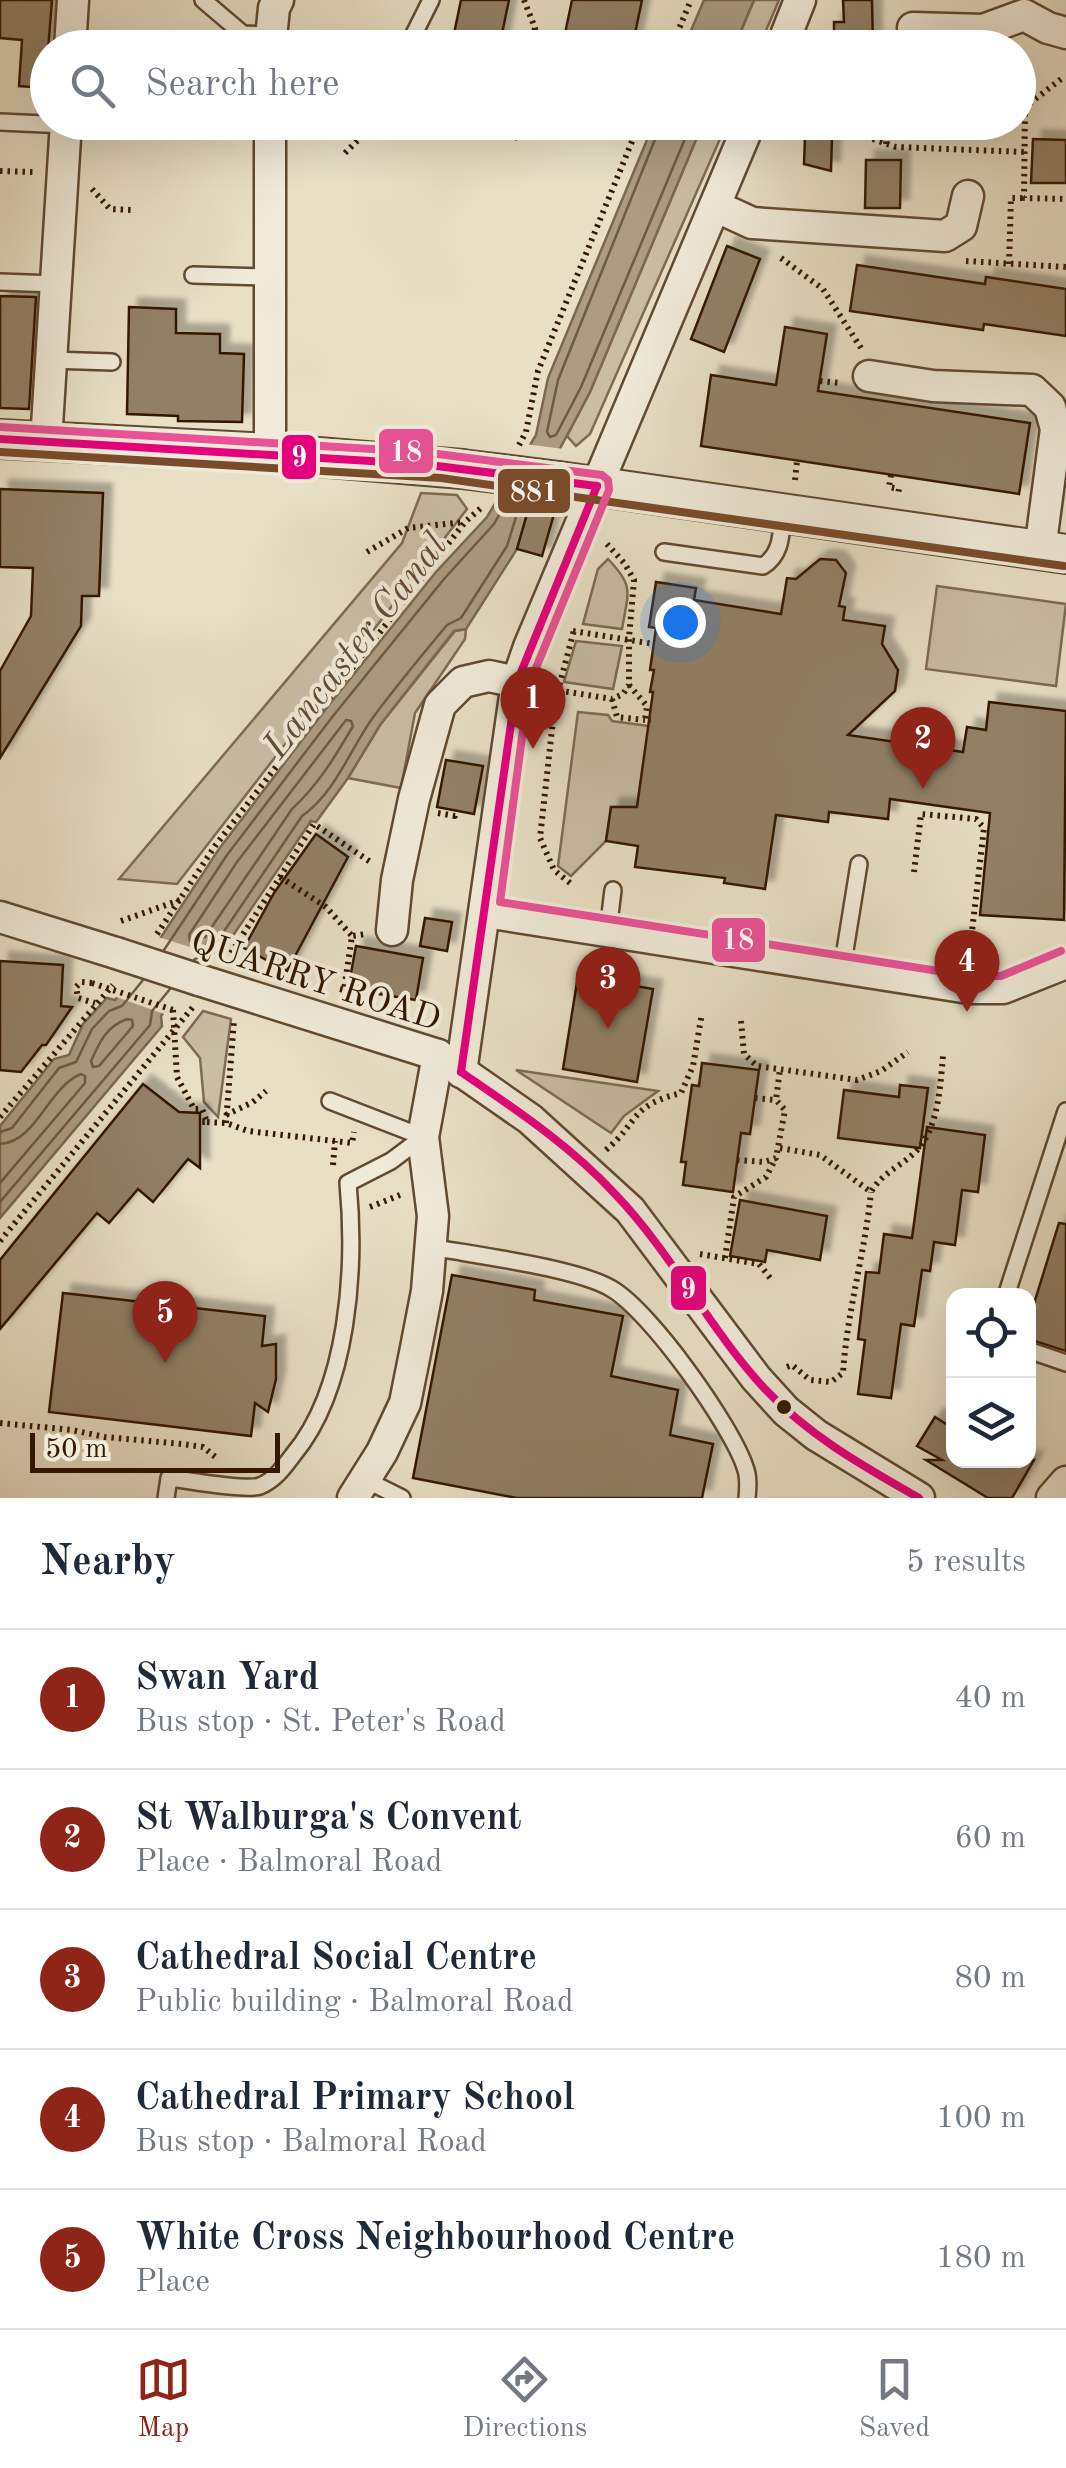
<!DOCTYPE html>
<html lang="en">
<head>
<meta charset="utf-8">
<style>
	body { margin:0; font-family:"Old Standard TT",serif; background:#f6f6f7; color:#1f2937 }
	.controls { position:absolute; right:30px; bottom:30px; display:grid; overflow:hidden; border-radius:20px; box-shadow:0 10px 40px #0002 }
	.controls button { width:90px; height:90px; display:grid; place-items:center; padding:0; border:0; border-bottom:2px solid #e0e1e3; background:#fff; color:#1f2937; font:50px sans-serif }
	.scale { position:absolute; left:30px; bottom:25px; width:250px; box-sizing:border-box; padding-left:10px; border:5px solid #341900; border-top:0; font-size:28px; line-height:35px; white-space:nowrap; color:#341900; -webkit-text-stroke:8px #f0ead9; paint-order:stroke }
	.you { position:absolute; left:680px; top:622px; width:35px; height:35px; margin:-25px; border:8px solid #fff; border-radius:50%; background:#1a73e8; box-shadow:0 0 0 15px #1a73e833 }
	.badge { display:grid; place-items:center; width:65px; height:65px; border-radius:50%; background:#8f2418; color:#fff; font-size:32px; font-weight:700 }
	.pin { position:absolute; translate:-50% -82px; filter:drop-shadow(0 2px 5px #0008) }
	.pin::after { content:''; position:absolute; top:52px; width:35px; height:30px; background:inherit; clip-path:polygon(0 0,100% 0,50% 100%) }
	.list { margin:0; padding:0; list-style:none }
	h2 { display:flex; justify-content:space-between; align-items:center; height:130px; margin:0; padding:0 40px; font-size:42px }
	h2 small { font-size:32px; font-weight:400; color:#747a83 }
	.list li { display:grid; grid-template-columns:65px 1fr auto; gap:30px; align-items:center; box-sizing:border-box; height:140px; padding:0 40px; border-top:2px solid #e0e1e3 }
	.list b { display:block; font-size:38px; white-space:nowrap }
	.list p { margin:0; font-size:32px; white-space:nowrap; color:#747a83 }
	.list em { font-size:32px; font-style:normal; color:#747a83 }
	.icon { flex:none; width:55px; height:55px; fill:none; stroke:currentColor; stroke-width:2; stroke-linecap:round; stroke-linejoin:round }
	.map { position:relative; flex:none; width:1066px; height:1498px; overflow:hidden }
	.search { position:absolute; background:#fff; box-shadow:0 10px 40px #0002; left:30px; right:30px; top:30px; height:110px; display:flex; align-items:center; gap:25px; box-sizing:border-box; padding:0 35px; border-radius:55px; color:#747a83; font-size:38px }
	.sheet { height:830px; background:#fff }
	nav { display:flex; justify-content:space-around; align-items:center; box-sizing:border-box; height:140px; border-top:2px solid #e0e1e3; background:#fff; font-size:28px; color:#747a83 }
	nav a { display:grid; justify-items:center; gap:5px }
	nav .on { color:#8f2418 }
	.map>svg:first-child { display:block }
	.green { fill:#c9bda4; stroke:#7e6b52; stroke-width:2.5 }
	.water { fill:#ab9c82; stroke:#7b684e; stroke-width:2.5 }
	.pier { fill:#e8dfc5 }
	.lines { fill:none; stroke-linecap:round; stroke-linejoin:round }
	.shore { stroke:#705a41; stroke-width:2.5 }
	.building { fill:#928066; stroke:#341900; stroke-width:2.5; filter:url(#shadow) }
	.service-casing { stroke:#614a31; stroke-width:20 }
	.minor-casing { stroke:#614a31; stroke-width:35 }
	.tertiary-casing { stroke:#614a31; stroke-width:42 }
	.path { stroke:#341900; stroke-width:6; stroke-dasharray:2.5 5; stroke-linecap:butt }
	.service { stroke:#f0ead9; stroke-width:15 }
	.minor { stroke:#f0ead9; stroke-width:30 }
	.tertiary { stroke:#f0ead9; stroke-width:38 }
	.minor-bridge-casing { stroke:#614a31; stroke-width:35; stroke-linecap:butt }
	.tertiary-bridge-casing { stroke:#614a31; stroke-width:42; stroke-linecap:butt }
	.path-bridge { stroke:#341900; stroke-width:6; stroke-dasharray:2.5 5; stroke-linecap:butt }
	.minor-bridge { stroke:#f0ead9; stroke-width:30 }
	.tertiary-bridge { stroke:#f0ead9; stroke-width:38 }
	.bus-1-casing { stroke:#f0ead9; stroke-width:15 }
	.bus-2-casing { stroke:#f0ead9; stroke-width:15 }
	.bus-3-casing { stroke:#f0ead9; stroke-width:15 }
	.bus-1 { stroke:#e5007d; stroke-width:8 }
	.bus-2 { stroke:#7a4b2a; stroke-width:8 }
	.bus-3 { stroke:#ea5297; stroke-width:8 }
	.bus-dot { fill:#341900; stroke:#f0ead9; stroke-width:4 }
	.labels { text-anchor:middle; stroke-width:8; stroke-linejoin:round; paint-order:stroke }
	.street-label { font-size:35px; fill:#341900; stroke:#f0ead9 }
	.water-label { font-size:38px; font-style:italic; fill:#644d34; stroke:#f0ead9 }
	.line-badge { stroke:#f0ead9; stroke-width:4 }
	.badge-label { font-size:28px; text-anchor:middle; font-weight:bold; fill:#fff }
</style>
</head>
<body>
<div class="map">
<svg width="1066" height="1498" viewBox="0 0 1066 1498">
	<defs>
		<filter id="shadow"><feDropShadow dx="9" dy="-9" stdDeviation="2.5" flood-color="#0004"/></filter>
	</defs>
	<rect width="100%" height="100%" fill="#e8dfc5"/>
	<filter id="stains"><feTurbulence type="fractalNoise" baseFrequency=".002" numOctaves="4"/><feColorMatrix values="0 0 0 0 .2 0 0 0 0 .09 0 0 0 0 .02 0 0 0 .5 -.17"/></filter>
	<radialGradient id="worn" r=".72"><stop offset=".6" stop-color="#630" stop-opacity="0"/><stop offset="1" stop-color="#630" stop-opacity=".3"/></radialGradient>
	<g class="green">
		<polygon points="754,0 779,0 759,47 734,48"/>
		<polygon points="703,123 727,123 590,434 576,446 567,436 590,392"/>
		<polygon points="421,493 457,495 467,509 177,884 119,879 402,543"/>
		<path d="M608,559c27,28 20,33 14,70l-39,-5 15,-55z"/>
		<polygon points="937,586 1066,604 1056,686 926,669"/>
		<polygon points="466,629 465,639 415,713 401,788 348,778 380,725 455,631"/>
		<polygon points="576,641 622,646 613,689 564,682"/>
		<polygon points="578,712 608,715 612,721 649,726 637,807 611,807 606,841 571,876 558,866"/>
		<polygon points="203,1011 231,1019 218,1117 204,1102 200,1058 183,1037"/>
		<polygon points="516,1070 658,1091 624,1116 611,1133"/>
	</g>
	<g class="water">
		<polygon points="704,0 754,0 734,47 684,47"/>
		<polygon points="654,123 703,123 590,392 529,507 517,549 466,629 454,631 380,725 348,778 316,822 311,821 219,956 205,962 161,1016 162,1026 0,1218 0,1126 54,1059 69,1055 83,1024 107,998 115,1000 146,960 219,849 325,710 436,572 487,517 536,435 548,378"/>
	</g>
	<g class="pier">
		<polygon points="525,444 564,449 535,506 491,500"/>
		<polygon points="155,936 219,956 167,1015 105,993 113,995"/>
	</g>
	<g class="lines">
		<g class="shore">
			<polyline points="662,122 558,380 547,432 550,437 556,435 581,387 692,122"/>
			<path d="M346,720l5,1 2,5c-18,31 -35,59 -61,83l-87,128 -15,4 -1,-6 48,-73z"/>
			<polyline points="164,950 227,855 333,716 444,579 494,524 510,496"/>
			<path d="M194,960l20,-14 88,-130c34,-24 48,-67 72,-100 23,-31 48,-61 73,-91l14,-7 46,-72 15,-48"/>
			<path d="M127,1019l5,1 1,6 -34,40 -6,1 -2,-6c9,-20 15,-34 36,-42z"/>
			<polyline points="0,1132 12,1128 59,1068 76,1062 92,1029 109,1011 122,1006 143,980"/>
			<path d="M0,1144c37,-2 48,-57 81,-70l4,2v7l-85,100"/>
			<polyline points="0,1202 150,1025 152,1011 170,989"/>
		</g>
	</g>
	<g class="building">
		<polygon points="0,0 52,0 45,88 19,86 22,40 0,38"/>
		<polygon points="461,0 509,0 499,48 451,48"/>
		<polygon points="572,0 642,0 632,48 562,48"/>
		<polygon points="843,0 872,0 873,46 834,48 834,22 844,22"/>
		<polygon points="805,137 832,137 831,171 804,164"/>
		<polygon points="1033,139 1066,140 1066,183 1031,183"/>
		<polygon points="866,160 901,160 900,208 865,208"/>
		<polygon points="727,246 760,259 724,352 691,339"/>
		<polygon points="857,265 985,284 986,277 1066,289 1066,336 984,324 983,330 850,311"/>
		<polygon points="0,296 36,297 29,409 0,408"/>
		<polygon points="129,307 176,309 176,333 220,334 220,353 244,354 242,422 178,421 178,416 127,414"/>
		<polygon points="785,327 827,334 818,391 1030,423 1019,494 701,446 711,375 776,385"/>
		<polygon points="0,489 103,493 99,596 82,596 81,626 0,758 0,671 31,616 33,568 0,567"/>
		<polygon points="529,507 554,514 542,556 517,549"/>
		<polygon points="820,559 836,560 846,573 839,606 845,607 843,620 885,626 882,644 898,670 895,691 848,735 963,752 967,727 986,730 989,702 1066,711 1064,920 980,915 990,813 890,799 888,819 829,812 828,822 776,815 765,889 724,883 725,878 635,867 638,846 606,841 611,807 637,807 653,692 650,692 654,670 650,670 656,628 649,627 656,582 696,588 694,600 781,614 787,578 796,579"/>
		<polygon points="446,760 483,766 474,814 437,807"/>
		<polygon points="316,834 348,857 287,971 244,948 274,893"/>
		<polygon points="425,918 452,922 447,951 420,946"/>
		<polygon points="356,946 423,958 416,1000 348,989"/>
		<polygon points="0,961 63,965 61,1006 72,1007 46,1045 42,1045 21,1072 0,1070"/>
		<polygon points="578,976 653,989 637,1082 563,1069"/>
		<polygon points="702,1063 759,1070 750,1134 741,1133 733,1192 683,1185 686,1162 681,1162 692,1085 699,1086"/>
		<polygon points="143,1084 179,1112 200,1113 200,1168 188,1159 153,1202 138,1189 109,1223 97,1213 0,1329 0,1260"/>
		<polygon points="900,1085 928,1088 920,1148 838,1138 844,1090 899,1097"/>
		<polygon points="927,1127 985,1135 978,1192 962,1190 955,1245 934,1242 930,1271 922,1270 914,1326 901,1324 891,1398 858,1394 865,1340 858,1339 866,1272 879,1273 884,1234 912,1238"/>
		<polygon points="740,1200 827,1216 820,1260 767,1250 765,1262 730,1256"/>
		<polygon points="1059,1223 1066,1224 1066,1351 1028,1339 1028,1323"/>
		<polygon points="452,1275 535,1290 534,1300 623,1316 611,1376 678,1390 670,1435 713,1444 702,1498 517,1498 413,1478"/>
		<polygon points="63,1293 265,1316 262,1346 276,1344 276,1379 268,1412 255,1403 251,1436 49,1412"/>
		<polygon points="935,1417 954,1429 954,1460 1034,1460 1012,1498 988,1498 926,1460 942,1460 917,1446"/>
	</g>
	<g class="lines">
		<defs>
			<g id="service">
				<polyline points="203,0 243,34 270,35"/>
				<polyline points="407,48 431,0"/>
				<polyline points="0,122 66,125"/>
				<polyline points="193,275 268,277"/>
				<polyline points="0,282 55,284"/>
				<polyline points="51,360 112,362"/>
				<path d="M664,552l99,14c19,-12 18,-32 20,-53"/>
				<polyline points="608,931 613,890"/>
				<polyline points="842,969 859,864"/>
				<polyline points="330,1101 423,1137"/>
				<path d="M431,1247c43,8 147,21 181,42 39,23 119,136 133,178 4,10 3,21 2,31"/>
				<polyline points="1006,1296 1066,1111"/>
				<polyline points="1028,1350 1066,1363"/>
				<polyline points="364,1479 402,1498"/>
				<path d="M166,1498l3,-20c18,2 77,13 91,8 15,-6 24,-19 33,-31 56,-67 63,-188 55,-272l43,-22 32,-24"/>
			</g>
			<g id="minor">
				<polyline points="913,28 983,30 1024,15 1048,28 1066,33"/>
				<polyline points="70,48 73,0"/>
				<polyline points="270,48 274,8 278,0"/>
				<polyline points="781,48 800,0"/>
				<polyline points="270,122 270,453"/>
				<polyline points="715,206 752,223 945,236 961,226 968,196"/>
				<polyline points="869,376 933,386 1032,390 1050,407 1056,429 1040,550"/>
				<polyline points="46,442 66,122"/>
				<polyline points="486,912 969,988 1003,988 1066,963"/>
				<polyline points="0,917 116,953"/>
				<polyline points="392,930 397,880 414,799 440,705 463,682 489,676 517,682"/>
				<polyline points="199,980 438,1055 530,1119 630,1210 756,1378 786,1411 816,1435 919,1498"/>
				<polyline points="461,1072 517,682 529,647 750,122"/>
				<polyline points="353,1498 382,1452 405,1403 416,1348 427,1291 433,1216 423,1137 438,1055"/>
				<polyline points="1052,1498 1066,1482"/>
			</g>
			<g id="tertiary">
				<polyline points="0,439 270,453 462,469"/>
				<polyline points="559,481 1066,554"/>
			</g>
		</defs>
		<use href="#service" class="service-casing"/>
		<use href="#minor" class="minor-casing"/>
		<use href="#tertiary" class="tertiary-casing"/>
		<g class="path">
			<polyline points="524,0 535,28 532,48"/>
			<polyline points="671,48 691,0"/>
			<polyline points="1061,79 1025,107 1024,198 1066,199"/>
			<polyline points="823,122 896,147 1025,152"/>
			<polyline points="514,140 518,122"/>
			<polyline points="886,144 888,122"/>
			<polyline points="345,153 364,134 390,122"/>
			<polyline points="0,171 34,172"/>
			<polyline points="92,189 110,209 133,210"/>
			<polyline points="781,258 823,289 861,348"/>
			<polyline points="966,261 1066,267"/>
			<polyline points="1009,264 1011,198 1024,198"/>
			<polyline points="820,381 839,383"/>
			<polyline points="519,445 526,432 538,371 640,122"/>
			<polyline points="891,475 889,487 899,489 898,495"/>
			<polyline points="795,480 797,461"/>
			<polyline points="367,552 408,528 464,522"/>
			<polyline points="573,631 654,644"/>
			<polyline points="629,685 647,706 645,720 655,720"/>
			<polyline points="544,688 612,699 623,694 629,685 629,638 634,580 625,564 607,544"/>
			<polyline points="612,699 617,717 645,720"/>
			<polyline points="438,813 455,816 456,811"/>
			<polyline points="914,872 921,814 976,819 984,828 969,957"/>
			<polyline points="280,877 326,907 352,936"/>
			<polyline points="570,883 554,870 540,838 555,702 574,630"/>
			<polyline points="121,921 180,900"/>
			<polyline points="157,934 215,846 465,522 482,507"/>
			<polyline points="231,953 314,824 372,863"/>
			<polyline points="92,983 81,982 76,987 78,998 95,1003"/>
			<polyline points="340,989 344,990 352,936 366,934"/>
			<polyline points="173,1010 177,1077 194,1109 202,1109 207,1122 200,1122"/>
			<polyline points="741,1021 744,1054 757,1066 857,1080 881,1071 908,1052"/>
			<polyline points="755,1098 776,1100"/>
			<polyline points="226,1115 253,1102 266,1091"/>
			<polyline points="0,1117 113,985"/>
			<polyline points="207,1122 226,1123 248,1131 352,1143 354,1132"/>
			<polyline points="226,1123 234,1020"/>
			<path d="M780,1148l40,7 51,37c12,-21 32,-26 47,-43 21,-25 22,-62 25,-93"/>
			<path d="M606,1150c34,-29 23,-44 75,-57l12,-27 9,-53"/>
			<polyline points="737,1160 764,1162 776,1158 785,1110 776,1100 780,1069"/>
			<polyline points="333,1165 335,1141"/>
			<polyline points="370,1207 400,1195"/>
			<polyline points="0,1241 193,1007"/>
			<polyline points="700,1254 759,1264 771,1279"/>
			<polyline points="725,1258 734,1197 766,1177 775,1160"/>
			<path d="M787,1367l5,-2 18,15 21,2 12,-9c4,-62 22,-120 28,-181"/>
			<polyline points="0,1423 72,1430 105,1437 182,1444 203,1447 218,1459"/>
		</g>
		<use href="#service" class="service"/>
		<use href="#minor" class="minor"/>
		<use href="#tertiary" class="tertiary"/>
		<defs>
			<polyline id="minor-bridge" points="116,953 199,980"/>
			<polyline id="tertiary-bridge" points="462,469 559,481"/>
		</defs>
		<use href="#minor-bridge" class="minor-bridge-casing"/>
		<use href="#tertiary-bridge" class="tertiary-bridge-casing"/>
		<polyline class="path-bridge" points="92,983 173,1010"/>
		<use href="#minor-bridge" class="minor-bridge"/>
		<use href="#tertiary-bridge" class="tertiary-bridge"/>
		<defs>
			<g id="bus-1">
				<polyline points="0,439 421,464 597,486"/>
				<path d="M461,1072c54,37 110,74 155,123 56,59 93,133 148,193 45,48 99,78 155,110"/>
				<polyline points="461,1072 517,682 597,486"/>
			</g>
			<polyline id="bus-2" points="0,452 441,478 1064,566"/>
			<polyline id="bus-3" points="1,427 422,452 602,475 608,480 609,490 529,685 500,902 970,976 1001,976 1061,951"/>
		</defs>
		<use href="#bus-1" class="bus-1-casing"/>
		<use href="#bus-2" class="bus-2-casing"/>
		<use href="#bus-3" class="bus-3-casing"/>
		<use href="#bus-1" class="bus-1"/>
		<use href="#bus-2" class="bus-2"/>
		<use href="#bus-3" class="bus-3"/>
	</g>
	<circle class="bus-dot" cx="784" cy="1407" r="9"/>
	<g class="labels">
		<g class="street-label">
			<text transform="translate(316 979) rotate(18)" y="12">QUARRY ROAD</text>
		</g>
		<g class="water-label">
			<text transform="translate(354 645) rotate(-52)" y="13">Lancaster Canal</text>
		</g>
	</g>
	<g class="line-badge">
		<rect x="377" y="427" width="58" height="48" rx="10" fill="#ea5297"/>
		<rect x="280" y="433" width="38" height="48" rx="10" fill="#e5007d"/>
		<rect x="496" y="467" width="76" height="48" rx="10" fill="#7a4b2a"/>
		<rect x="710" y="916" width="57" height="48" rx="10" fill="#ea5297"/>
		<rect x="669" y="1264" width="39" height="48" rx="10" fill="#e5007d"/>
	</g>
	<g class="badge-label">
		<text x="406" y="461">18</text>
		<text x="299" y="466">9</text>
		<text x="534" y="501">881</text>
		<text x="738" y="949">18</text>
		<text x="688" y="1298">9</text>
	</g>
	<rect width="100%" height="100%" filter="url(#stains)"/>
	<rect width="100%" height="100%" fill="url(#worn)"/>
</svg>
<div class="controls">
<button><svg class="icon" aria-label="locate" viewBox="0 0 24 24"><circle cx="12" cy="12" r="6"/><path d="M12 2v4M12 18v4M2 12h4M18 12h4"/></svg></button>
<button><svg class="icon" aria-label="layers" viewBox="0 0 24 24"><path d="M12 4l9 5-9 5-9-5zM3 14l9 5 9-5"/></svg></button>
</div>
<div class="scale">50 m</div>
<div class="you"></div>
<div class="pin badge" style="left:533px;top:749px">1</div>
<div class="pin badge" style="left:923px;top:789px">2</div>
<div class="pin badge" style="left:608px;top:1029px">3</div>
<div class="pin badge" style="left:967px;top:1012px">4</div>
<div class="pin badge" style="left:165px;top:1363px">5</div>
<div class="search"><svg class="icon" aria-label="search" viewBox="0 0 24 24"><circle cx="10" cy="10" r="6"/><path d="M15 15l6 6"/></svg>Search here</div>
</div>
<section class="sheet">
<h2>Nearby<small>5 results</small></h2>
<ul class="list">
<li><span class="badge">1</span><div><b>Swan Yard</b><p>Bus stop · St. Peter's Road</p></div><em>40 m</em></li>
<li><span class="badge">2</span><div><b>St Walburga's Convent</b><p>Place · Balmoral Road</p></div><em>60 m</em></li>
<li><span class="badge">3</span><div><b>Cathedral Social Centre</b><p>Public building · Balmoral Road</p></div><em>80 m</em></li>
<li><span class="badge">4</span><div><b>Cathedral Primary School</b><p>Bus stop · Balmoral Road</p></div><em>100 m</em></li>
<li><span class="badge">5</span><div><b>White Cross Neighbourhood Centre</b><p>Place</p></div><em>180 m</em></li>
</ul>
</section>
<nav>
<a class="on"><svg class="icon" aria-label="map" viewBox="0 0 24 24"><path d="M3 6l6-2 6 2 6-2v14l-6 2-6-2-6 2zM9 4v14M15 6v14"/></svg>Map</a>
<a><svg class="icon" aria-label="directions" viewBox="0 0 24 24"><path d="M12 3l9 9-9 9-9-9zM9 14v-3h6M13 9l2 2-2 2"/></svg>Directions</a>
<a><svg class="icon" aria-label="saved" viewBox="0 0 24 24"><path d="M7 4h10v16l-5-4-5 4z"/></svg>Saved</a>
</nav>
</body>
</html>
